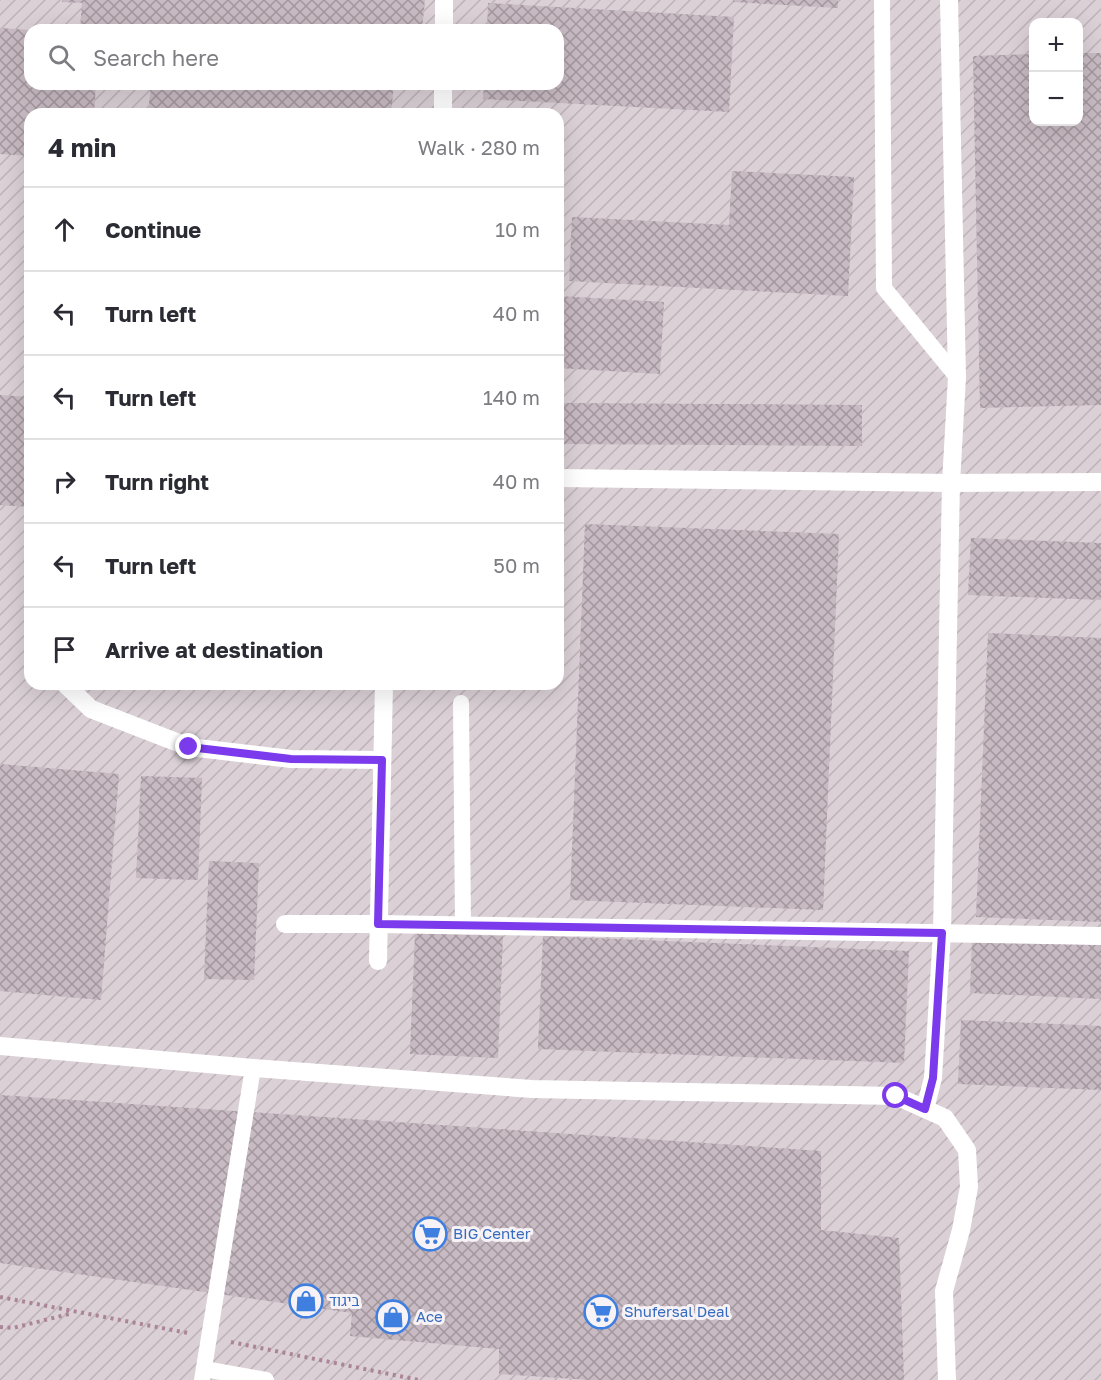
<!DOCTYPE html>
<html lang="en">
<head>
<meta charset="utf-8">
<style>
	body { margin:0; font-family:"Golos Text",Heebo,sans-serif; background:#f7f7f7; color:#2b2b33 }
	.controls { position:absolute; right:18px; top:18px; display:grid; overflow:hidden; border-radius:12px; box-shadow:0 6px 24px #0002 }
	.controls button { width:54px; height:54px; display:grid; place-items:center; padding:0; border:0; border-bottom:2px solid #e1e1e2; background:#fff; color:#2b2b33; font:30px sans-serif }
	.stop { position:absolute; width:18px; height:18px; margin:-14px; border:4px solid #7c3aed; border-radius:50%; background:#fff }
	.stop.end { background:#7c3aed; border-color:#fff; box-shadow:0 2px 6px #0008 }
	.list { margin:0; padding:0; list-style:none }
	h2 { display:flex; justify-content:space-between; align-items:center; height:78px; margin:0; padding:0 24px; font-size:26px }
	h2 small { font-size:20px; font-weight:400; color:#7c7c81 }
	.list li { display:grid; grid-template-columns:39px 1fr auto; gap:18px; align-items:center; box-sizing:border-box; height:84px; padding:0 24px; border-top:2px solid #e1e1e2 }
	.list b { display:block; font-size:22px; white-space:nowrap }
	.list em { font-size:20px; font-style:normal; color:#7c7c81 }
	.icon { flex:none; width:33px; height:33px; fill:none; stroke:currentColor; stroke-width:2; stroke-linecap:round; stroke-linejoin:round }
	.map { position:relative; flex:none; width:1101px; height:1380px; overflow:hidden }
	.search { position:absolute; background:#fff; box-shadow:0 6px 24px #0002; left:24px; top:24px; width:540px; height:66px; display:flex; align-items:center; gap:15px; box-sizing:border-box; padding:0 21px; border-radius:18px; color:#7c7c81; font-size:22px }
	.panel { position:absolute; background:#fff; box-shadow:0 6px 24px #0002; left:24px; top:108px; width:540px; height:582px; border-radius:18px }
	.map>svg:first-child { display:block }
	.industrial { fill:url(#industrial-furrows); fill-rule:evenodd }
	.building { fill:url(#building-cross-hatch) }
	.lines { fill:none; stroke-linecap:round; stroke-linejoin:round }
	.path { stroke:#ab8597; stroke-width:4; stroke-dasharray:3 4.5; stroke-linecap:butt }
	.lane { stroke:#fff; stroke-width:16 }
	.street { stroke:#fff; stroke-width:18 }
	.route { stroke:#7c3aed; stroke-width:8 }
	.labels { text-anchor:middle; stroke-width:6; stroke-linejoin:round; paint-order:stroke }
	.shop-label { font-size:15px; fill:#366cbe; stroke:#f7f2f5; text-anchor:start }
</style>
</head>
<body>
<div class="map">
<svg width="1101" height="1380" viewBox="0 0 1101 1380">
	<defs>
		<pattern id="industrial-furrows" width="10" height="10" patternUnits="userSpaceOnUse" patternTransform="scale(1.5)"><rect width="10" height="10" fill="#dad0d6"/><path d="M-1 1l2-2M0 10L10 0M9 11l2-2" fill="none" stroke="#bcb2b8"/></pattern>
		<pattern id="building-cross-hatch" width="8" height="8" patternUnits="userSpaceOnUse" patternTransform="scale(1.5)"><rect width="8" height="8" fill="#c8bac2"/><path d="M0 0l8 8M0 8l8-8" fill="none" stroke="#a3979e"/></pattern>
	</defs>
	<rect width="100%" height="100%" fill="#eae1e7"/>
	<path class="industrial" d="M0,0h1101v1380h-1101zM1034,22h44v100h-44zM30,30h528v54h-528zM30,114h528v570h-528z"/>
	<g class="building">
		<polygon points="62,0 425,0 422,30 80,30 82,3 62,2"/>
		<polygon points="733,0 838,0 838,8 733,2"/>
		<polygon points="488,3 734,17 729,112 483,99 484,84 558,84 558,30 487,30"/>
		<polygon points="0,28 30,30 30,84 96,84 94,114 30,114 30,156 0,154"/>
		<polygon points="1078,53 1101,53 1101,405 980,408 973,56 1034,54 1034,122 1078,122"/>
		<polygon points="151,84 394,84 391,114 148,114"/>
		<polygon points="732,171 854,177 848,296 569,281 572,217 729,225"/>
		<polygon points="558,296 664,302 660,374 558,368"/>
		<polygon points="0,395 30,397 30,507 0,505"/>
		<polygon points="558,403 862,405 862,446 558,444"/>
		<polygon points="585,524 839,534 823,910 570,900"/>
		<polygon points="971,538 1101,543 1101,600 968,595"/>
		<polygon points="988,633 1101,638 1101,922 976,917"/>
		<polygon points="0,764 119,774 101,1000 0,991"/>
		<polygon points="141,776 202,778 198,880 136,878"/>
		<polygon points="209,861 259,863 254,980 204,979"/>
		<polygon points="415,933 503,936 498,1058 410,1054"/>
		<polygon points="543,936 909,951 904,1063 538,1049"/>
		<polygon points="972,940 1101,945 1101,999 970,993"/>
		<polygon points="961,1020 1101,1026 1101,1090 958,1084"/>
		<polygon points="0,1095 821,1151 821,1230 899,1238 904,1380 589,1380 499,1374 499,1349 350,1336 352,1313 0,1263"/>
	</g>
	<g class="lines">
		<g class="path">
			<polyline points="0,1297 188,1333"/>
			<polyline points="0,1327 13,1328 73,1313"/>
			<polyline points="231,1342 419,1380"/>
		</g>
		<g class="lane">
			<polyline points="882,0 884,288 957,377"/>
			<polyline points="461,703 463,925"/>
			<polyline points="204,1369 266,1380"/>
			<polyline points="202,1380 253,1068"/>
		</g>
		<g class="street">
			<polyline points="949,0 957,377 951,483 1101,482"/>
			<polyline points="444,30 444,0"/>
			<polyline points="443,114 443,84"/>
			<polyline points="558,478 951,483 942,933 933,1078 925,1109"/>
			<polyline points="65,684 91,709 189,747 291,759 382,760"/>
			<polyline points="285,924 378,924 1101,936"/>
			<polyline points="378,961 384,684"/>
			<polyline points="0,1046 253,1068 532,1089 896,1096 945,1118 967,1150 969,1187 961,1230 944,1291 947,1380"/>
		</g>
	</g>
	<g class="lines">
		<polyline class="route" points="189,747 291,759 382,760 378,924 942,933 933,1078 925,1109 896,1096"/>
	</g>
	<defs>
		<symbol id="supermarket-ring" viewBox="-11 -11 22 22"><circle r="9.5" fill="#f7f2f5" stroke="#3f7fe0" stroke-width="1.5"/><path d="M-6-5.5h2.5l.6 2H6L4.5 2H-2.5L-4.4-4H-6ZM-1.5 3.2a1.3 1.3 0 1 0 .1 0ZM3 3.2a1.3 1.3 0 1 0 .1 0Z" fill="#3f7fe0"/></symbol>
		<symbol id="shop-ring" viewBox="-11 -11 22 22"><circle r="9.5" fill="#f7f2f5" stroke="#3f7fe0" stroke-width="1.5"/><path d="M-5-2.5h2.3a2.7 3.5 0 0 1 5.4 0H5L5.5 6h-11ZM-1.5-2.5h3a1.5 2.3 0 0 0-3 0Z" fill="#3f7fe0"/></symbol>
	</defs>
	<g fill-rule="evenodd">
		<use href="#supermarket-ring" x="411" y="1215" width="38" height="38"/>
		<use href="#shop-ring" x="287" y="1282" width="38" height="38"/>
		<use href="#supermarket-ring" x="582" y="1293" width="38" height="38"/>
		<use href="#shop-ring" x="374" y="1298" width="38" height="38"/>
	</g>
	<g class="labels">
		<g class="shop-label">
			<text x="453" y="1239">BIG Center</text>
			<text x="329" y="1306">ביגוד</text>
			<text x="624" y="1317">Shufersal Deal</text>
			<text x="416" y="1322">Ace</text>
		</g>
	</g>
</svg>
<div class="controls">
<button>+</button>
<button>−</button>
</div>
<div class="stop" style="left:896px;top:1096px"></div>
<div class="stop end" style="left:189px;top:747px"></div>
<div class="search"><svg class="icon" aria-label="search" viewBox="0 0 24 24"><circle cx="10" cy="10" r="6"/><path d="M15 15l6 6"/></svg>Search here</div>
<section class="panel">
<h2>4 min<small>Walk · 280 m</small></h2>
<ul class="list">
<li><svg class="icon" aria-label="ahead" viewBox="0 0 24 24"><path d="M12 20V5M6 11l6-6 6 6"/></svg><div><b>Continue</b></div><em>10 m</em></li>
<li><svg class="icon" aria-label="left" viewBox="0 0 24 24"><path d="M17 20v-9H6M10 6l-5 5 5 5"/></svg><div><b>Turn left</b></div><em>40 m</em></li>
<li><svg class="icon" aria-label="left" viewBox="0 0 24 24"><path d="M17 20v-9H6M10 6l-5 5 5 5"/></svg><div><b>Turn left</b></div><em>140 m</em></li>
<li><svg class="icon" aria-label="right" viewBox="0 0 24 24"><path d="M7 20v-9h11M14 6l5 5-5 5"/></svg><div><b>Turn right</b></div><em>40 m</em></li>
<li><svg class="icon" aria-label="left" viewBox="0 0 24 24"><path d="M17 20v-9H6M10 6l-5 5 5 5"/></svg><div><b>Turn left</b></div><em>50 m</em></li>
<li><svg class="icon" aria-label="arrive" viewBox="0 0 24 24"><path d="M6 21V4h12l-3 4 3 4H6"/></svg><div><b>Arrive at destination</b></div></li>
</ul>
</section>
</div>
</body>
</html>
